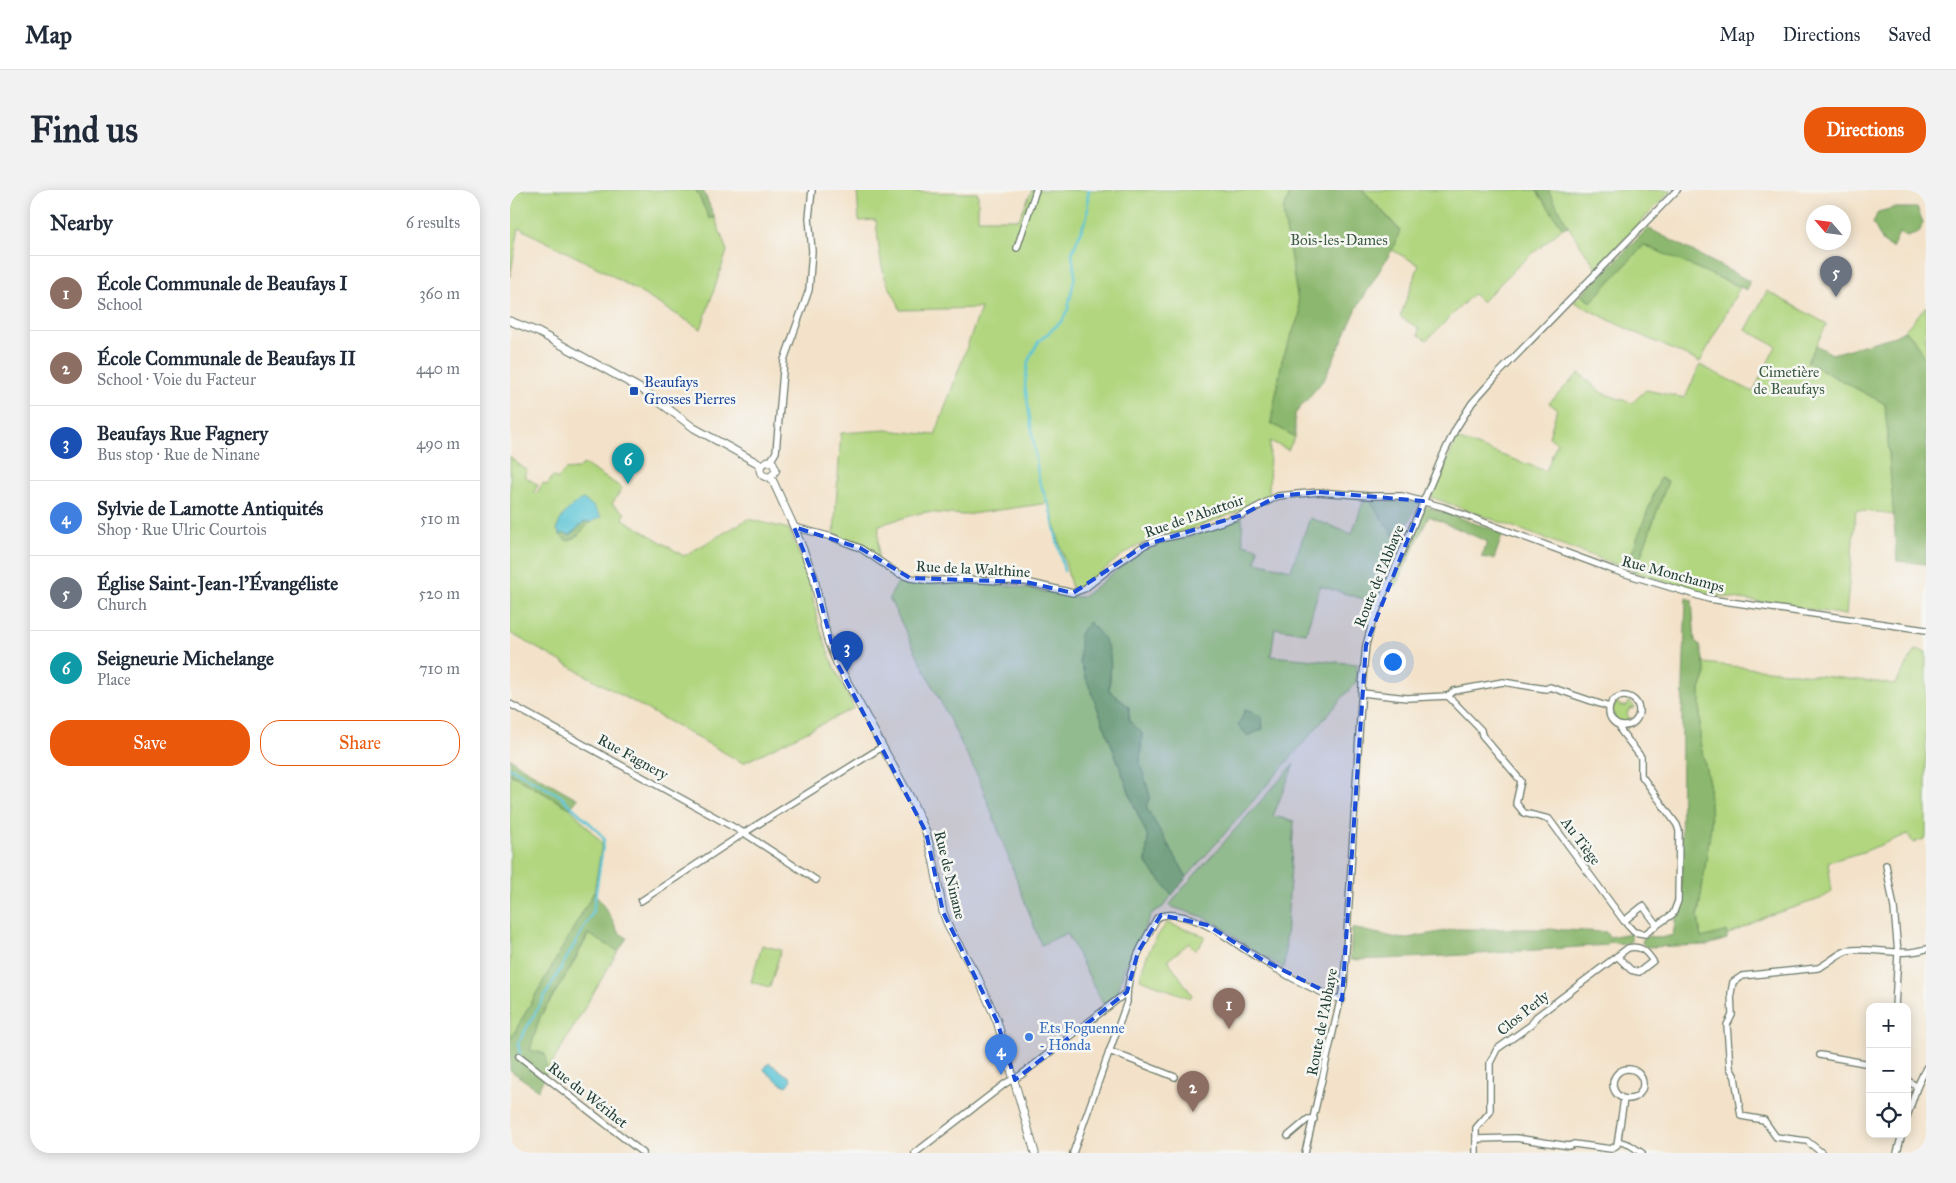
<!DOCTYPE html>
<html lang="en">
<head>
<meta charset="utf-8">
<style>
	body { margin:0; font-family:"IM FELL Great Primer",serif; background:#f2f2f3; color:#1f2937 }
	.controls { position:absolute; right:15px; bottom:15px; display:grid; overflow:hidden; border-radius:10px; box-shadow:0 2px 12px #0003 }
	.controls button { width:45px; height:45px; display:grid; place-items:center; padding:0; border:0; border-bottom:1px solid #e0e1e3; background:#fff; color:#1f2937; font:25px sans-serif }
	.compass { position:absolute; left:1296px; top:15px; width:45px; height:45px; border-radius:50%; background:#fff; box-shadow:0 2px 12px #0003; rotate:298deg }
	.you { position:absolute; left:882px; top:471px; width:18px; height:18px; margin:-12px; border:4px solid #fff; border-radius:50%; background:#1a73e8; box-shadow:0 0 0 8px #1a73e833 }
	.badge { display:grid; place-items:center; width:32px; height:32px; border-radius:50%; background:#ea580c; color:#fff; font-size:16px; font-weight:700 }
	.pin { position:absolute; translate:-50% -41px; filter:drop-shadow(0 1px 2px #0008) }
	.pin::after { content:''; position:absolute; top:26px; width:18px; height:15px; background:inherit; clip-path:polygon(0 0,100% 0,50% 100%) }
	.list { margin:0; padding:0; list-style:none }
	h2 { display:flex; justify-content:space-between; align-items:center; height:65px; margin:0; padding:0 20px; font-size:21px }
	h2 small { font-size:16px; font-weight:400; color:#747a83 }
	.list li { display:grid; grid-template-columns:32px 1fr auto; gap:15px; align-items:center; box-sizing:border-box; height:75px; padding:0 20px; border-top:1px solid #e0e1e3 }
	.list b { display:block; font-size:19px; white-space:nowrap }
	.list p { margin:0; font-size:16px; white-space:nowrap; color:#747a83 }
	.list em { font-size:16px; font-style:normal; color:#747a83 }
	.actions { display:flex; gap:10px; padding:15px 20px }
	.actions a { flex:1; padding:11px 0; border:1px solid #ea580c; border-radius:20px; text-align:center; font-size:18px; color:#ea580c }
	.actions .main { background:#ea580c; color:#fff }
	.icon { flex:none; width:28px; height:28px; fill:none; stroke:currentColor; stroke-width:2; stroke-linecap:round; stroke-linejoin:round }
	.map { position:relative; flex:none; width:1416px; height:963px; overflow:hidden; border-radius:20px }
	header { display:flex; align-items:center; gap:30px; box-sizing:border-box; height:70px; padding:0 25px; background:#fff; border-bottom:1px solid #e0e1e3 }
	header strong { font-size:24px }
	nav { display:flex; gap:28px; margin-inline-start:auto; font-size:18px }
	.intro { display:flex; align-items:center; justify-content:space-between; box-sizing:border-box; height:120px; padding:0 30px }
	h1 { margin:0; font-size:35px }
	.button { padding:12px 22px; border-radius:20px; background:#ea580c; color:#fff; font-size:18px; font-weight:700 }
	main { display:flex; gap:30px; padding:0 30px }
	aside { flex:1; background:#fff; border-radius:20px; box-shadow:0 2px 12px #0003 }
	.map>svg:first-child { display:block }
	.green { fill:#b1d67f; stroke:#688a5a; fill-rule:evenodd }
	.forest { fill:#8cb76e; stroke:#567a51 }
	.water { fill:#5bc5d6; stroke:#3d8185 }
	.lines { fill:none; stroke-linecap:round; stroke-linejoin:round }
	.stream { stroke:#5bc5d6; stroke-width:2.5 }
	.minor-casing { stroke:#697768; stroke-width:8 }
	.tertiary-casing { stroke:#697768; stroke-width:9 }
	.minor { stroke:#fff; stroke-width:5.5 }
	.tertiary { stroke:#fff; stroke-width:7 }
	.marked { fill:#1d4ed8; fill-opacity:0.2; stroke:#1d4ed8; stroke-width:4; stroke-dasharray:10 6; stroke-linejoin:round }
	.transit-dot { fill:#1a4fb4; stroke:#f6f6f2; stroke-width:2 }
	.shop-dot { fill:#3f7fe0; stroke:#f6f6f2; stroke-width:2 }
	.labels { text-anchor:middle; stroke-width:5; stroke-linejoin:round; paint-order:stroke }
	.park-label { font-size:15px; fill:#3c5c43; stroke:#f6f6f2 }
	.transit-label { font-size:15px; fill:#164399; stroke:#f6f6f2; text-anchor:start }
	.street-label { font-size:15px; fill:#1f3d34; stroke:#f6f6f2 }
	.shop-label { font-size:15px; fill:#366cbe; stroke:#f6f6f2; text-anchor:start }
</style>
</head>
<body>
<header>
<strong>Map</strong>
<nav><a>Map</a><a>Directions</a><a>Saved</a></nav>
</header>
<div class="intro"><h1>Find us</h1><a class="button">Directions</a></div>
<main>
<aside>
<h2>Nearby<small>6 results</small></h2>
<ul class="list">
<li><span class="badge" style="background:#8d6e63">1</span><div><b>École Communale de Beaufays I</b><p>School</p></div><em>360 m</em></li>
<li><span class="badge" style="background:#8d6e63">2</span><div><b>École Communale de Beaufays II</b><p>School · Voie du Facteur</p></div><em>440 m</em></li>
<li><span class="badge" style="background:#1a4fb4">3</span><div><b>Beaufays Rue Fagnery</b><p>Bus stop · Rue de Ninane</p></div><em>490 m</em></li>
<li><span class="badge" style="background:#3f7fe0">4</span><div><b>Sylvie de Lamotte Antiquités</b><p>Shop · Rue Ulric Courtois</p></div><em>510 m</em></li>
<li><span class="badge" style="background:#6b7280">5</span><div><b>Église Saint-Jean-l'Évangéliste</b><p>Church</p></div><em>520 m</em></li>
<li><span class="badge" style="background:#0f9aa8">6</span><div><b>Seigneurie Michelange</b><p>Place</p></div><em>710 m</em></li>
</ul>
<div class="actions"><a class="main">Save</a><a>Share</a></div>
</aside>
<div class="map">
<svg width="1416" height="963" viewBox="0 0 1416 963">
	<rect width="100%" height="100%" fill="#f6f6f2"/>
	<filter id="ink" filterUnits="userSpaceOnUse"><feTurbulence type="fractalNoise" baseFrequency=".02" numOctaves="2"/><feDisplacementMap in="SourceGraphic" scale="10" xChannelSelector="R" yChannelSelector="G"/><feConvolveMatrix kernelMatrix="1 2 1 2 8 2 1 2 1" color-interpolation-filters="sRGB"/></filter>
	<filter id="wash" filterUnits="userSpaceOnUse"><feTurbulence type="fractalNoise" baseFrequency=".0096" numOctaves="4" result="noise"/><feDisplacementMap in="SourceGraphic" scale="20" xChannelSelector="R" yChannelSelector="G"/><feGaussianBlur stdDeviation="1.12" result="paint"/><feColorMatrix in="noise" values="0 0 0 0 0 0 0 0 0 0 0 0 0 0 0 0 0 1.4 0 .05"/><feComposite in="paint" operator="in"/></filter>
	<g filter="url(#wash)">
		<rect width="100%" height="100%" fill="#f3e2c9"/>
		<g class="green">
			<polygon points="0,0 186,0 199,28 205,28 217,61 191,139 96,82 9,38 0,87"/>
			<path d="M522,0h259l-8,21 17,102 -18,47 -11,63 24,14 -7,13 -18,-9 -1,55 -35,17 -52,19 -30,6 -30,17 -39,32 -11,2 -23,-86 -85,12 -40,-3 -45,13 -1,33 -44,-24 7,-101 45,-3 49,5 46,-127 -81,2c-3,-13 -13,-23 -16,-36 -5,-17 -6,-36 -8,-54l-17,1 -2,-30 121,2v26h41z"/>
			<polygon points="853,0 1026,0 1053,38 1009,75 972,112 963,104 917,150 908,145 909,138 890,127 909,75 882,60 890,40"/>
			<polygon points="1038,0 1162,0 1086,78 1058,36"/>
			<polygon points="1134,55 1230,97 1190,172 1109,135 1064,112 1071,105 1081,112"/>
			<polygon points="1257,101 1317,134 1297,172 1375,214 1384,325 1346,320 1336,425 1184,402 1125,382 1158,291 1150,288 1116,378 921,307 947,249 1036,281 1047,253 1039,247 1047,219 1039,213 1069,183 1092,203 1122,213 1136,200 1175,208 1190,175 1243,202 1266,156 1236,140"/>
			<polygon points="1416,116 1416,171 1403,148 1394,141"/>
			<path d="M0,266l5,6 12,8 -3,6 14,9 -4,7 2,2 7,-11 4,2 6,-9 5,3 7,-9 12,-1 7,-5 38,24 -10,16 13,9 -2,6 61,37 64,-37 41,10 21,54 8,40 14,39 22,46 -111,55 -233,-130zM91,327l-10,5 -16,16 -15,-3 -3,-6z"/>
			<path d="M860,311l29,42 -19,48 -6,11 -54,-16 -14,47 -31,-5 -4,28 86,8 -1,18 -169,195 -41,-70 4,-11 -10,-33 2,-30 -13,-13v-13l-20,-17c3,-33 5,-43 -20,-68l-8,11 -1,29 56,148 12,27 -2,26 26,32 -9,12 -11,6 -27,53 -8,29 -13,11 -37,-73 -26,12 -61,-164 -91,-183 11,-19 13,5 44,-1 56,3 62,11h8l66,-52 39,-8 54,-19 1,26 15,4 -2,14 35,8 19,-52 42,16 11,-32z"/>
			<polygon points="1406,460 1416,462 1416,648 1403,653 1398,644 1353,662 1318,672 1322,702 1310,709 1257,726 1218,745 1217,742 1191,748 1188,726 1201,636 1199,593 1190,552 1190,500 1196,483 1194,473 1385,494"/>
			<polygon points="1107,511 1110,516 1117,516 1120,511 1125,518 1119,519 1117,525 1121,530 1114,533 1106,530 1102,521"/>
			<polygon points="784,574 763,626 784,631 774,778 737,756 712,737 694,727 659,716 673,698"/>
			<polygon points="0,584 60,618 92,653 84,702 0,850"/>
			<path d="M657,733l38,13 -5,10 -6,4 -5,-7 -21,17 24,35 -2,3 -50,-19c4,-21 14,-40 27,-56z"/>
			<polygon points="79,744 108,761 37,882 35,864 20,860 30,827 60,779"/>
			<polygon points="252,755 271,760 260,797 241,792"/>
		</g>
		<g class="forest">
			<polygon points="186,0 193,0 205,28 199,28"/>
			<polygon points="781,0 853,0 890,41 882,60 847,118 815,188 785,224 785,247 761,233 772,170 790,123 773,21"/>
			<polygon points="1026,0 1038,0 1058,36 1053,38"/>
			<polygon points="1383,18 1407,18 1413,32 1409,43 1397,47 1389,43 1382,58 1373,52 1363,33 1368,22"/>
			<polygon points="1138,38 1239,91 1237,100 1134,55 1081,112 1071,105"/>
			<polygon points="1394,141 1403,148 1416,171 1416,374 1387,371 1375,214 1297,172 1306,155 1322,164 1385,146"/>
			<polygon points="1150,288 1158,291 1125,382 1116,378"/>
			<polygon points="860,311 909,312 889,353"/>
			<polygon points="915,316 993,343 984,369 971,367 978,352 919,326 886,396 880,396"/>
			<polygon points="74,332 81,332 65,348 57,351 50,345 53,343 60,345"/>
			<polygon points="1176,408 1182,410 1185,451 1190,455 1196,483 1190,500 1190,552 1199,593 1201,636 1188,726 1191,748 1217,741 1217,749 1198,755 1136,757 1132,753 1133,749 1138,746 1151,748 1163,745 1167,722 1171,710 1172,523"/>
			<path d="M579,432c26,25 22,35 20,68l20,17v13l13,13 -2,30 10,33 -4,11 41,70 -15,18 -26,-32 2,-26 -12,-27 -56,-148v-29z"/>
			<polygon points="735,520 752,526 753,539 738,546 728,536"/>
			<polygon points="0,568 13,578 68,609 60,618 0,584"/>
			<polygon points="84,702 101,727 108,742 117,748 108,761 78,744 60,779 30,827 20,860 35,864 37,882 28,900 0,880 0,850"/>
			<path d="M842,738l50,11 54,-10h90l60,3 3,5 22,-4v8l-4,3 -19,-2 -1,3c-86,6 -171,13 -257,15z"/>
		</g>
		<g class="water">
			<path d="M73,309l11,8 7,10 -10,5h-7l-14,13 -7,-2 -3,2 -3,-6c3,-13 14,-24 26,-30z"/>
			<polygon points="259,873 281,888 280,893 277,896 270,893 255,881 254,879"/>
		</g>
		<g class="lines">
			<g class="stream">
				<path d="M554,381l-14,-62 -11,-29 -14,-95 3,-23 4,-9 7,-12 23,-20 6,-12 7,-34 -3,-22 15,-37c2,-9 -1,-17 2,-26"/>
				<polyline points="0,578 49,605 87,640 94,649 83,722 8,853 10,864"/>
			</g>
		</g>
	</g>
	<g filter="url(#ink)">
		<g class="lines">
			<defs>
				<g id="minor">
					<polyline points="507,58 526,0"/>
					<polyline points="260,272 266,262 274,170 299,100 302,61 299,28 302,0"/>
					<polyline points="284,337 322,347 350,358 387,383 400,388 420,391 451,389 516,392 563,403 574,399 602,377 635,355 649,349 679,343 732,325 768,306 809,302 859,306 892,306 933,317 1103,380 1199,409 1416,440"/>
					<polyline points="852,503 897,508 938,506 971,540 972,545 1011,591 1006,613 1014,623 1039,629 1114,731 1124,742 1135,744 1147,735 1133,716 1114,731"/>
					<circle cx="1114" cy="521" r="15"/>
					<polyline points="938,506 944,501 993,492 1036,499 1040,497 1099,517"/>
					<polyline points="0,514 234,643 306,690"/>
					<polyline points="1110,536 1111,541 1131,567 1131,585 1167,635 1169,641 1168,711 1163,724 1147,735"/>
					<polyline points="1376,675 1384,718 1388,763 1385,817"/>
					<polyline points="131,711 234,643 372,557"/>
					<polyline points="599,861 665,887"/>
					<polyline points="1310,865 1360,874"/>
					<polyline points="9,866 133,963"/>
					<circle cx="1118" cy="894" r="15"/>
					<polyline points="1397,890 1407,897"/>
					<polyline points="1397,927 1407,897 1416,878"/>
					<polyline points="778,946 798,929 804,929"/>
					<polyline points="966,949 1006,948 1059,956 1064,954 1101,959 1107,955 1114,909"/>
					<polyline points="1108,951 1120,955 1132,963"/>
					<polyline points="405,963 496,893 511,885 617,802"/>
					<path d="M563,963l54,-151c-1,-31 15,-57 30,-84 13,-8 38,1 51,8 14,7 26,16 39,25 28,18 63,39 95,49"/>
					<polyline points="795,963 834,794 852,495 856,455 863,430 933,265 945,240 962,213 987,185 1167,0"/>
					<path d="M966,963v-25l14,-16v-49l7,-14 34,-24 5,-8 92,-69c13,-3 18,3 25,13l-14,11 -8,-2 -14,-14"/>
					<path d="M1312,963l-15,-12 -31,-4 -12,-17 -23,-4 -6,-39 -5,-9 -3,-43 5,-10 -1,-22 2,-11 9,-6 76,-8c11,-4 22,-18 34,-18 26,-2 49,7 74,-1"/>
					<polyline points="1387,963 1392,944"/>
				</g>
				<g id="tertiary">
					<polyline points="0,131 28,142 133,200 184,238 251,275"/>
					<polyline points="251,275 258,271 263,273 266,280 261,287"/>
					<path d="M251,275c-3,7 1,13 10,12"/>
					<polyline points="261,287 284,337 304,387 310,418 318,451 327,473 401,609 416,642 424,673 433,722 439,738 468,788 487,831 525,963"/>
				</g>
			</defs>
			<use href="#minor" class="minor-casing"/>
			<use href="#tertiary" class="tertiary-casing"/>
			<use href="#minor" class="minor"/>
			<use href="#tertiary" class="tertiary"/>
		</g>
	</g>
	<path class="marked" d="M809,302l104,9 -57,144 -24,355 -81,-41 -54,-34 -46,-10 -23,37 -11,40 -112,88 -18,-59 -54,-109 -17,-80 -89,-169 -23,-86 -20,-50 66,21 50,30 116,4 47,11 72,-48 97,-30 36,-19z"/>
	<rect class="transit-dot" x="119" y="196" width="10" height="10" rx="2.5"/>
	<circle class="shop-dot" cx="519" cy="847" r="5"/>
	<g class="labels">
		<g class="park-label">
			<text x="829" y="55">Bois-les-Dames</text>
			<text x="1279" y="187">Cimetière<tspan x="1279" dy="17">de Beaufays</tspan></text>
		</g>
		<g class="transit-label">
			<text x="134" y="197">Beaufays<tspan x="134" dy="17">Grosses Pierres</tspan></text>
		</g>
		<g class="street-label">
			<text transform="translate(684 326) rotate(-19)" y="5">Rue de l'Abattoir</text>
			<text transform="translate(463 379) rotate(3)" y="5">Rue de la Walthine</text>
			<text transform="translate(1163 384) rotate(15)" y="5">Rue Monchamps</text>
			<text transform="translate(869 386) rotate(-68)" y="5">Route de l'Abbaye</text>
			<text transform="translate(123 567) rotate(29)" y="5">Rue Fagnery</text>
			<text transform="translate(1071 651) rotate(53)" y="5">Au Tiège</text>
			<text transform="translate(440 685) rotate(76)" y="5">Rue de Ninane</text>
			<text transform="translate(1013 823) rotate(-39)" y="5">Clos Perly</text>
			<text transform="translate(812 832) rotate(-79)" y="5">Route de l'Abbaye</text>
			<text transform="translate(78 905) rotate(38)" y="5">Rue du Wérihet</text>
		</g>
		<g class="shop-label">
			<text x="529" y="843">Ets Foguenne<tspan x="529" dy="17">- Honda</tspan></text>
		</g>
	</g>
</svg>
<div class="controls">
<button>+</button>
<button>−</button>
<button><svg class="icon" aria-label="locate" viewBox="0 0 24 24"><circle cx="12" cy="12" r="6"/><path d="M12 2v4M12 18v4M2 12h4M18 12h4"/></svg></button>
</div>
<svg class="compass" viewBox="-18 -18 36 36"><path d="M0-13l5 13h-10z" fill="#e53935"/><path d="M0 13l5-13h-10z" fill="#747a83"/></svg>
<div class="you"></div>
<div class="pin badge" style="left:719px;top:839px;background:#8d6e63">1</div>
<div class="pin badge" style="left:683px;top:922px;background:#8d6e63">2</div>
<div class="pin badge" style="left:337px;top:482px;background:#1a4fb4">3</div>
<div class="pin badge" style="left:491px;top:885px;background:#3f7fe0">4</div>
<div class="pin badge" style="left:1326px;top:107px;background:#6b7280">5</div>
<div class="pin badge" style="left:118px;top:294px;background:#0f9aa8">6</div>
</div>
</main>
</body>
</html>
